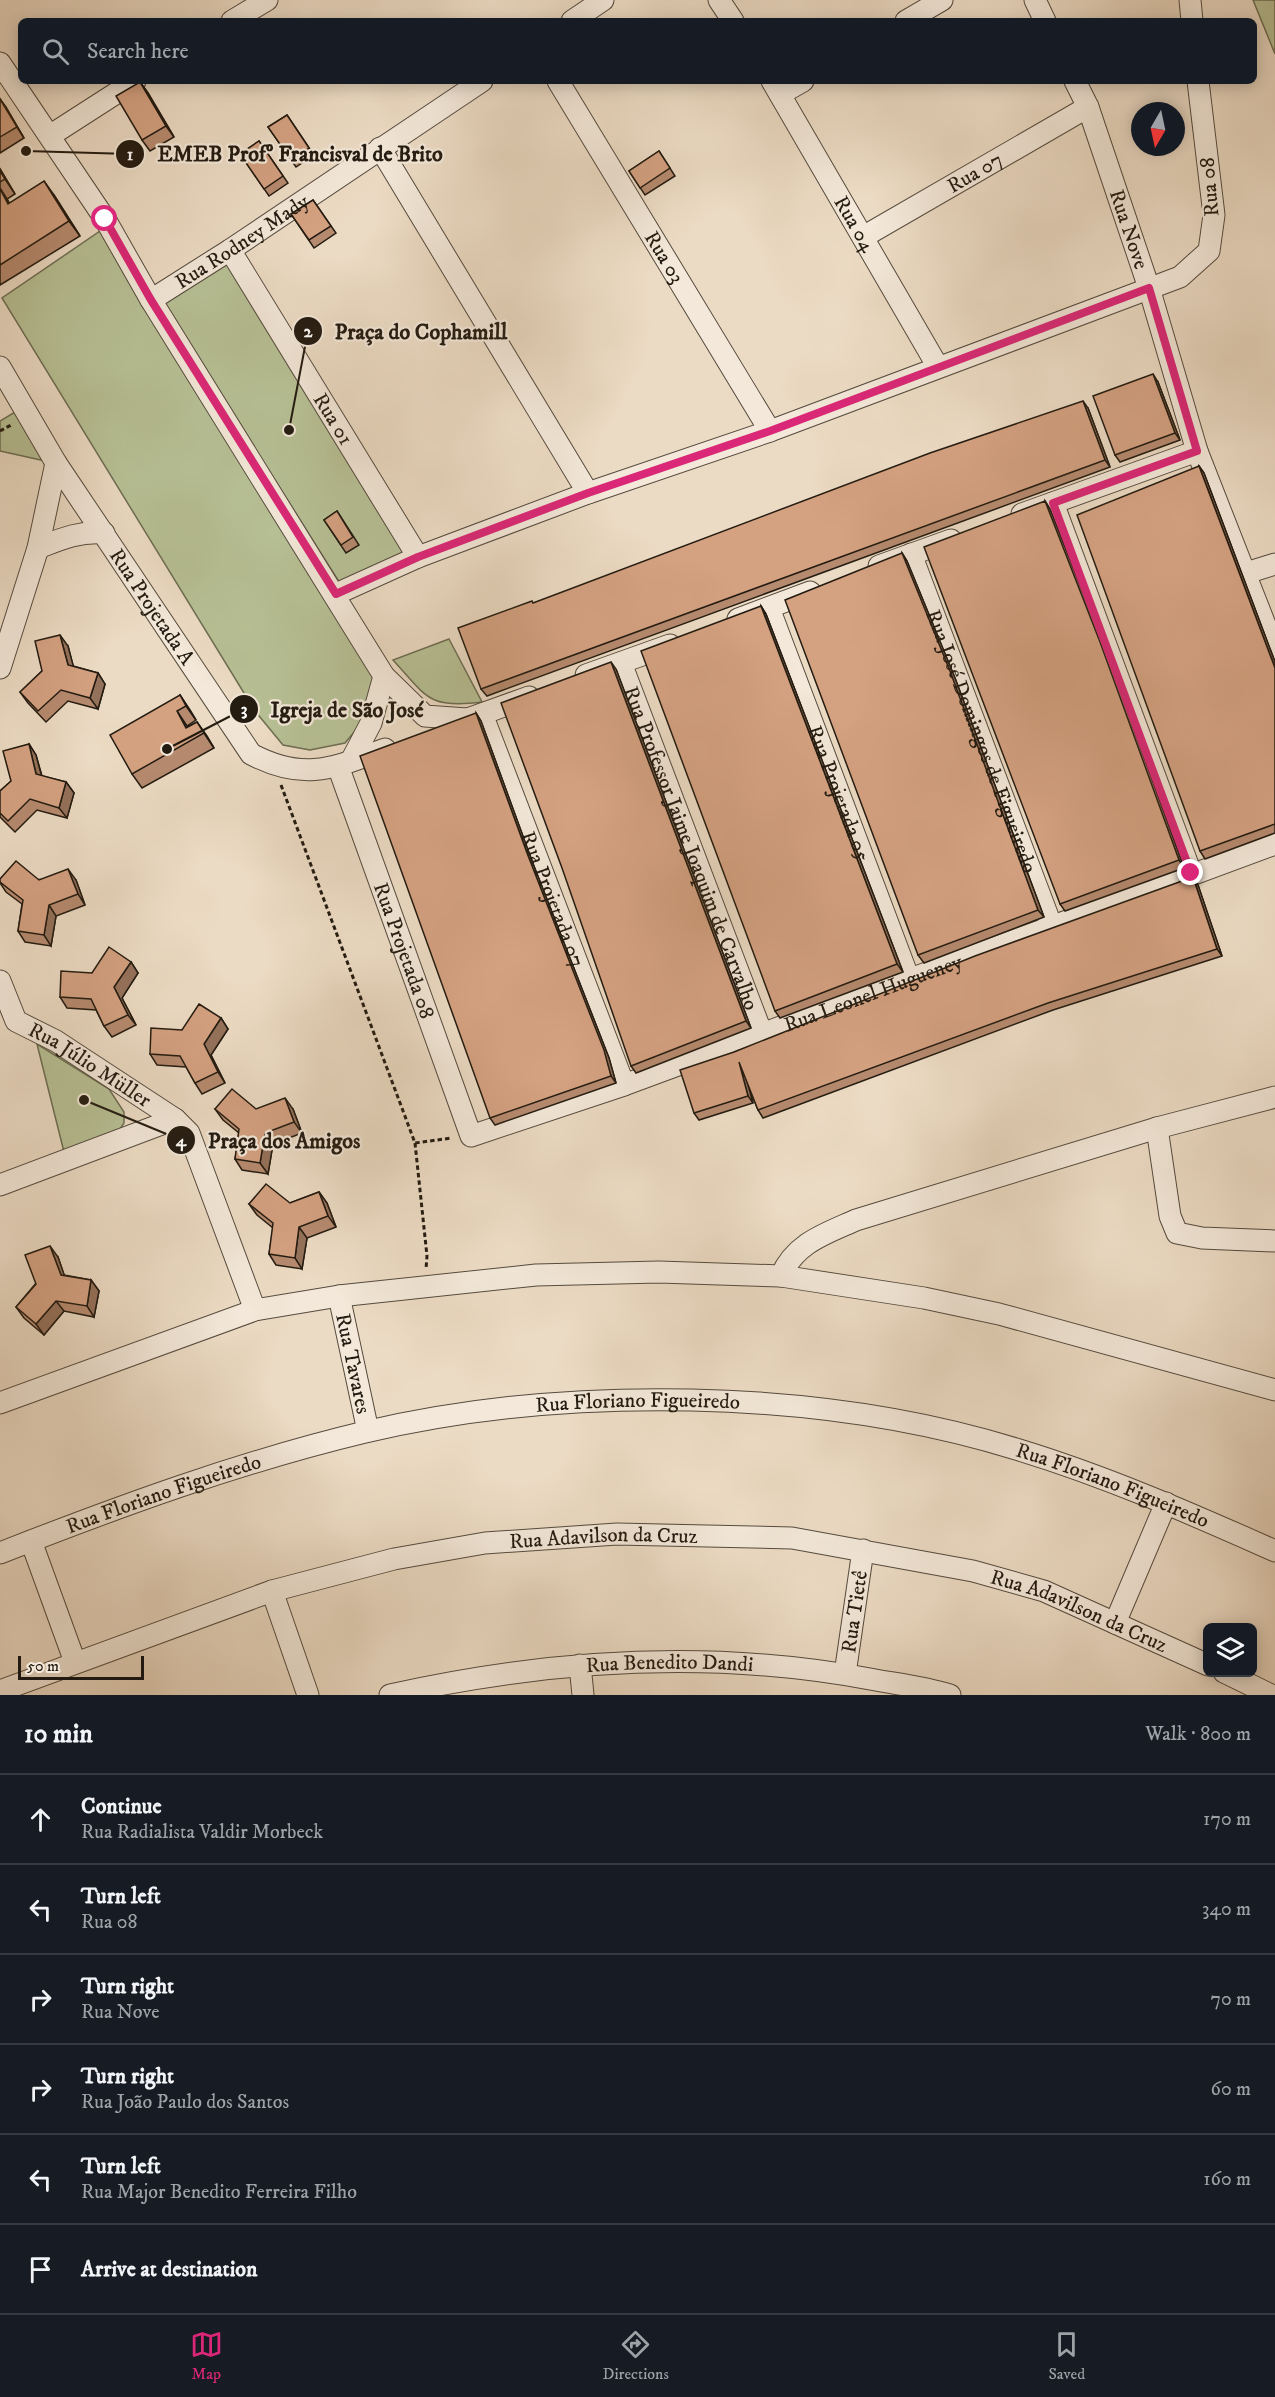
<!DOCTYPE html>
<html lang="en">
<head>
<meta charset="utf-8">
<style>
	body { margin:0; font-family:"IM FELL DW Pica",serif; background:#242831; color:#f1f3f6 }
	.controls { position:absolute; right:18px; bottom:18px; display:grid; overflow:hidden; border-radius:9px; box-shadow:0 3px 15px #0003 }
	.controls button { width:54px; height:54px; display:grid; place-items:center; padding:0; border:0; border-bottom:2px solid #363941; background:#171b24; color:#f1f3f6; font:30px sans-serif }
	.compass { position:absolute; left:1131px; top:102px; width:54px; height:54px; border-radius:50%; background:#171b24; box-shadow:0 3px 15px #0003; rotate:189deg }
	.scale { position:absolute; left:18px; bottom:15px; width:126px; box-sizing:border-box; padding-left:6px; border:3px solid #231b11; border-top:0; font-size:16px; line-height:21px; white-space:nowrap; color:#231b11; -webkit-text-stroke:4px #f3e8d9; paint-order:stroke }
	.stop { position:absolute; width:18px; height:18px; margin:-14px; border:4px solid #db2777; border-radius:50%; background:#fff }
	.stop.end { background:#db2777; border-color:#fff; box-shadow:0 2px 6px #0008 }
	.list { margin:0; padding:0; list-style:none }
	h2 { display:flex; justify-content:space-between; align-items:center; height:78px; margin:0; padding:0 24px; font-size:26px }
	h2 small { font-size:20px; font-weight:400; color:#9ea1a6 }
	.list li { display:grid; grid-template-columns:39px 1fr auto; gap:18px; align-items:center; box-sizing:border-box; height:90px; padding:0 24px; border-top:2px solid #363941 }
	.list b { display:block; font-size:22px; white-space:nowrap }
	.list p { margin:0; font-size:20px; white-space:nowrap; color:#9ea1a6 }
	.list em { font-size:20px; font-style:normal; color:#9ea1a6 }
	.icon { flex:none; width:33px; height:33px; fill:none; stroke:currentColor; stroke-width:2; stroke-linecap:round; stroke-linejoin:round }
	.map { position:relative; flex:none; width:1275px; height:1695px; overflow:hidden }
	.search { position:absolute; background:#171b24; box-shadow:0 3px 15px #0003; left:18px; right:18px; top:18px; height:66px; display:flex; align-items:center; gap:15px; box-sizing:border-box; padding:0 21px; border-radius:9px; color:#9ea1a6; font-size:22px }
	.sheet { height:618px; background:#171b24 }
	nav { display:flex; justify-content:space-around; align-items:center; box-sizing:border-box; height:84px; border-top:2px solid #363941; background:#171b24; font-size:16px; color:#9ea1a6 }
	nav a { display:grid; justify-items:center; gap:3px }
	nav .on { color:#db2777 }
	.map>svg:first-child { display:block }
	.green { fill:#b7c095; stroke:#6d6e53; stroke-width:1.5 }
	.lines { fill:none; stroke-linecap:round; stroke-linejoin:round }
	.minor-casing { stroke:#554b3e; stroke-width:23 }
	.path { stroke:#231b11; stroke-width:3; stroke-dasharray:4.5 3; stroke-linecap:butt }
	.minor { stroke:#f3e8d9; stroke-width:21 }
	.wall { fill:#b68a6f; stroke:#231b11; stroke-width:1.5 }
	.shaded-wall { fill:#94715a; stroke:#231b11; stroke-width:1.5 }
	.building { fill:#d4a181; stroke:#231b11; stroke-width:1.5 }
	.route { stroke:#db2777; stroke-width:8 }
	.labels { text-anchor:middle; stroke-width:4.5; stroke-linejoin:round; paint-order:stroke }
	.street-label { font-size:21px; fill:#231b11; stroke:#f3e8d9 }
	.leader { fill:none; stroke:#231b11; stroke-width:2 }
	.callout-dot { fill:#231b11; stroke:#f3e8d9; stroke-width:2 }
	.mark-label { font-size:18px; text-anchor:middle; font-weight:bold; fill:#fff }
	.callout-label { font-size:22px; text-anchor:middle; font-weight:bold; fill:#231b11; stroke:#f3e8d9; stroke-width:4.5; stroke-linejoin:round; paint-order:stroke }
</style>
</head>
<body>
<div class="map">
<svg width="1275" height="1695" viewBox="0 0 1275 1695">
	<rect width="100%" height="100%" fill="#ecdbc4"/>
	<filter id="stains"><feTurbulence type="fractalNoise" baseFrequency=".00333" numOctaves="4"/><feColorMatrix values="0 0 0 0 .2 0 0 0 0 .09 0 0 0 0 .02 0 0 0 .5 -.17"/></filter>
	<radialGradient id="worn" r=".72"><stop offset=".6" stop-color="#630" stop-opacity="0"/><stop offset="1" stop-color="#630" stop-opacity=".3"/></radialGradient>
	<g class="green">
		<polygon points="1253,0 1275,0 1275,54"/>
		<polygon points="103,229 378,679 371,712 345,743 310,750 283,745 255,711 2,298"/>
		<polygon points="229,260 411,555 341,585 164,304"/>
		<polygon points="15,412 50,462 0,451 0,421"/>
		<path d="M449,639l33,63c-54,7 -55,-5 -89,-42z"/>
		<polygon points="37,1044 109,1089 124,1112 124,1123 118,1132 64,1152"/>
	</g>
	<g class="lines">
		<defs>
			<g id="minor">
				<polyline points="719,0 733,21"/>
				<polyline points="1035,0 1045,21"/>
				<polyline points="1190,0 1192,21"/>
				<polyline points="232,21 267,0"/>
				<polyline points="572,21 603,0"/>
				<polyline points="906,21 942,0"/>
				<polyline points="0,63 105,219 151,300 384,676 371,723 351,761"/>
				<path id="s1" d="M558,81l212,350"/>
				<path id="s2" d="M772,81l166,286"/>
				<path id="s3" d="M1075,81l13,26 61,181 48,163 78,199"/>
				<polyline points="780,94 803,81"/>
				<polyline points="51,135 135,81"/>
				<polyline points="380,148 588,493"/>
				<path id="s4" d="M863,237l225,-130"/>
				<path id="s5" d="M230,250l188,307"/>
				<path id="s6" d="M151,300l79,-50 252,-169"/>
				<path id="s7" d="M0,367l56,96 195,291c53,28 82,14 134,-5"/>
				<polyline points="1053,503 1191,873"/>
				<polyline points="1022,514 1197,451"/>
				<path d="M38,548c23,-9 41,-17 66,-15"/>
				<path id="s8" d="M911,554l141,373"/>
				<polyline points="879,566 951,540"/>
				<polyline points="1246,573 1275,564"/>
				<polyline points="336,594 418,557 588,493 770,431 1180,277 1209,251 1214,215 1198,81"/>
				<path id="s9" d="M769,608l140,371"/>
				<polyline points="738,619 810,592"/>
				<path id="s10" d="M621,663l141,371"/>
				<polyline points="0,668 38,548 56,463"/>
				<polyline points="586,675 670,645"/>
				<polyline points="384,676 425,716 467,719"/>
				<path id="s11" d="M482,714l142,371"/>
				<polyline points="451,725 529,697"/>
				<path id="s12" d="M338,766l133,370 153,-51 651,-241"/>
				<path id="s13" d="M0,981l16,40 40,20 119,78 14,14 66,177"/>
				<polyline points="1157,1128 1170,1216 1177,1233 1202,1238 1275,1241"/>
				<polyline points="0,1185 175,1119"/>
				<path d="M781,1276c14,-33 44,-42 75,-56l301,-92 118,-31"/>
				<path id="s14" d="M339,1296l29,135"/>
				<polyline points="0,1403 255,1310 339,1296 536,1275 659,1272 781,1276 924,1298 999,1314 1275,1390"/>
				<polyline points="31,1541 75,1662"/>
				<path id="s15" d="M0,1553c120,-47 240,-91 365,-121 200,-47 454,-44 651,17 89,27 174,64 259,102"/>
				<polyline points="272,1591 308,1695"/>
				<polyline points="1115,1623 1166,1503"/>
				<polyline points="580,1665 583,1695"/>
				<polyline points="1224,1672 1271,1695"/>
				<path id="s16" d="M845,1674l18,-124"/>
				<path id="s17" d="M0,1691l272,-100 122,-32 91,-16 132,-9 175,4 181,33 71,20 164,74"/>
				<path id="s18" d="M390,1695c157,-35 320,-46 480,-16 27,5 54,8 80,16"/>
			</g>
		</defs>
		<use href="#minor" class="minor-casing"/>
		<g class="path">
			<polyline points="0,431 13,424"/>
			<polyline points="281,785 415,1143 452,1138"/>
			<polyline points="415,1143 427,1256 426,1269"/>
		</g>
		<use href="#minor" class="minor"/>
	</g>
	<g class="wall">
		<polygon points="140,82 148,93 174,137 150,151 142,140"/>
		<polygon points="0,99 24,138 0,153"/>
		<polygon points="287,115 314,155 296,167 268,127"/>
		<polygon points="259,141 288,183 269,196 240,154"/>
		<polygon points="659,151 675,176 645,195 629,171"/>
		<polygon points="0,169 15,194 7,199 9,203 54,195 80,236 0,285"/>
		<polygon points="313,200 336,233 314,248 291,214"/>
		<polygon points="1158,382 1180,440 1120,462 1115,455"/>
		<polygon points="1088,408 1110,467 487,696 481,689 534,603"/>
		<polygon points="1199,466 1204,473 1275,662 1275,833 1205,859 1200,851"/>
		<polygon points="1045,501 1050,509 1105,649 1184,868 1065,911 1060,904"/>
		<polygon points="337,511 359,545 346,553 324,520"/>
		<polygon points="902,553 907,561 955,678 1044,917 924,963 918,955"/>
		<polygon points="761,606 766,614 903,972 780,1018 775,1011"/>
		<polygon points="68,646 73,666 98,673 105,684 98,709 68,701 46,722 28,703 20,692"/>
		<polygon points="616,669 751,1028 636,1073 631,1066"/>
		<polygon points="180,695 196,720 187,726 188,727 197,722 214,748 142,788 132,774"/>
		<polygon points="476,713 481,721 532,861 609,1058 616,1083 495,1125 490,1118"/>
		<polygon points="29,744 36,755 42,776 66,782 74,793 67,818 37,810 15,832 0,817 0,791 11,781"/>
		<polygon points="0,879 76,880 85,905 56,916 51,946 25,942 18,931 22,904 6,892 0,883"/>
		<polygon points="1198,885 1222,956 1053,1010 763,1118 758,1110 749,1087 753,1103 699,1120 694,1113 734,1052"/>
		<polygon points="131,962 138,973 122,998 136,1025 112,1037 104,1026 96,1010 67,1008 60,997 92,973"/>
		<polygon points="221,1018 228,1029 211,1055 225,1083 202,1094 195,1083 186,1067 157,1065 150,1054 182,1030"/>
		<polygon points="215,1109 293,1109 302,1133 273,1144 268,1174 242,1170 235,1159 239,1133 223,1120"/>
		<polygon points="319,1192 327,1203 336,1227 307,1238 302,1269 276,1265 269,1254 273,1228 257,1215 249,1204 290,1203"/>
		<polygon points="58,1257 64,1275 91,1280 99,1291 94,1317 64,1311 44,1335 24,1318 16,1307"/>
	</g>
	<g class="shaded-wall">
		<polygon points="140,82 148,93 174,137 166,126"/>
		<polygon points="0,99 6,107 24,138 17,127"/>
		<polygon points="0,169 15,194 5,179 0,171"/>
		<polygon points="44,181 54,195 80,236 69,221"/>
		<polygon points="0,188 7,199 18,218 8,204"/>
		<polygon points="1153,374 1158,382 1180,440 1175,433"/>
		<polygon points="1083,401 1088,408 1110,467 1105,460"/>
		<polygon points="1199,466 1204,473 1275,662 1275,668"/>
		<polygon points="1045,501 1050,509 1105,649 1184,868 1179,860"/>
		<polygon points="902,553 907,561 955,678 1044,917 1038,910"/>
		<polygon points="761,606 766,614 903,972 897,964"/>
		<polygon points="60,635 68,646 76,676 68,665"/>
		<polygon points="611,662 616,669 751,1028 746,1021"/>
		<polygon points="98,673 105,684 98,709 90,698"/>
		<polygon points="180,695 190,710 196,720 186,706"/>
		<polygon points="177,711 187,726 194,739 186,728"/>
		<polygon points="476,713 481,721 532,861 609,1058 616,1083 611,1076 527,853"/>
		<polygon points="197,722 207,736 214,748 204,733"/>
		<polygon points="29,744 36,755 44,785 36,774"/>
		<polygon points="66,782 74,793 67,818 59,808"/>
		<polygon points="68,869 76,880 85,905 78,894"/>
		<polygon points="1193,877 1198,885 1222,956 1217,949"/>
		<polygon points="49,905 56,916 51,946 44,935"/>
		<polygon points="131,962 138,973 122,998 136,1025 128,1015 114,987"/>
		<polygon points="221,1018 228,1029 211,1055 225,1083 218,1072 204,1044"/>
		<polygon points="739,1062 744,1070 753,1103 748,1096"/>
		<polygon points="285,1098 293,1109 302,1133 294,1122"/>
		<polygon points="265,1133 273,1144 268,1174 260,1163"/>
		<polygon points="319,1192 327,1203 336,1227 328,1216"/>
		<polygon points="299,1227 307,1238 302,1269 295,1258"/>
		<polygon points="50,1246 58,1257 68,1286 61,1275"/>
		<polygon points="91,1280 99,1291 94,1317 87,1306"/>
		<polygon points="56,1301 64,1311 44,1335 36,1324"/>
	</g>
	<g class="building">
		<polygon points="140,82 166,126 142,140 116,96"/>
		<polygon points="0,99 17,127 0,137"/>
		<polygon points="287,115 309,148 291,160 268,127"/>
		<polygon points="259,141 283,176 264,189 240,154"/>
		<polygon points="659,151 670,168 640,188 629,171"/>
		<polygon points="0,171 5,179 0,182"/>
		<polygon points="44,181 69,221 0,265 0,189 8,204"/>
		<polygon points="313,200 331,226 309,240 291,214"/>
		<polygon points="1153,374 1175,433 1115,455 1093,396"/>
		<polygon points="1083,401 1105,460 481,689 458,628 532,601 533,603 930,453"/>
		<polygon points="1199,466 1275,668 1275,824 1200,851 1077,515"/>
		<polygon points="1045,501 1100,642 1179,860 1060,904 924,547"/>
		<polygon points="337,511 353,537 341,545 324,520"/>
		<polygon points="902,553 950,671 1038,910 918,955 785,600"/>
		<polygon points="761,606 897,964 775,1011 641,651"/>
		<polygon points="60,635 68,665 98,673 90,698 61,690 38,711 20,692 42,671 35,641"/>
		<polygon points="611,662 746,1021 631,1066 562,868 501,703"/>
		<polygon points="180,695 186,706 177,711 186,728 197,722 204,733 132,774 110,735"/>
		<polygon points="476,713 527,853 604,1050 611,1076 490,1118 360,756"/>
		<polygon points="29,744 36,774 66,782 59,808 30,799 8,821 0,813 0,791 11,781 3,751"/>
		<polygon points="16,861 39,880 68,869 78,894 49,905 44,935 18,931 23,900 0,882 0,879"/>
		<polygon points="1193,877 1217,949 1048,1003 758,1110 739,1062 748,1096 694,1113 680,1070 734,1052 975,956"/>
		<polygon points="109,947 131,962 114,987 128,1015 104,1026 91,999 60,997 61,971 92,973"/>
		<polygon points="199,1004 221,1018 204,1044 218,1072 195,1083 180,1056 150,1054 151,1028 182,1030"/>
		<polygon points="232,1089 256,1109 285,1098 294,1122 265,1133 260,1163 235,1159 239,1129 215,1109"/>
		<polygon points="266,1184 290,1203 319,1192 328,1216 299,1227 295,1258 269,1254 273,1223 249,1204"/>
		<polygon points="50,1246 61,1275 91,1280 87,1306 56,1301 36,1324 16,1307 36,1284 25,1255"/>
	</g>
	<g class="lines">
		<polyline class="route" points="105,219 151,300 336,594 418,557 588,493 770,431 1149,288 1197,451 1053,503 1191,873"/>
	</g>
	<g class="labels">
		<g class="street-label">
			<text dy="7" stroke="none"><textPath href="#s4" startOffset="129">Rua 07</textPath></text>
			<text transform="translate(1209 187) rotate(-95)" y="7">Rua 08</text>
			<text dy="7" stroke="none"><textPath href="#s2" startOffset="165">Rua 04</textPath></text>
			<text dy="7" stroke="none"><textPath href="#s3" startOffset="158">Rua Nove</textPath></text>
			<text dy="7" stroke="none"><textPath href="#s6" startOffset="108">Rua Rodney Mady</textPath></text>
			<text dy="7" stroke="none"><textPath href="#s1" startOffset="206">Rua 03</textPath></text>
			<text dy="7" stroke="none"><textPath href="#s5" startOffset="198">Rua 01</textPath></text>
			<text dy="7" stroke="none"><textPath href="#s7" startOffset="284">Rua Projetada A</textPath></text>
			<text dy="7" stroke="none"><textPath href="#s8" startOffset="200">Rua José Domingos de Figueiredo</textPath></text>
			<text dy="7" stroke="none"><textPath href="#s9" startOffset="198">Rua Projetada 05</textPath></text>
			<text dy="7" stroke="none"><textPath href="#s10" startOffset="198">Rua Professor Jaime Joaquim de Carvalho</textPath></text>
			<text dy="7" stroke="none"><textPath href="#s11" startOffset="198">Rua Projetada 07</textPath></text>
			<text dy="7" stroke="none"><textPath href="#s12" startOffset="196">Rua Projetada 08</textPath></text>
			<text dy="7" stroke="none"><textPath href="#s12" startOffset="820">Rua Leonel Hugueney</textPath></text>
			<text dy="7" stroke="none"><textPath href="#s13" startOffset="129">Rua Júlio Müller</textPath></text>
			<text dy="7" stroke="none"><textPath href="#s14" startOffset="69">Rua Tavares</textPath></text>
			<text dy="7" stroke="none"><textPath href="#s15" startOffset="660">Rua Floriano Figueiredo</textPath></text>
			<text dy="7" stroke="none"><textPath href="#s15" startOffset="1146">Rua Floriano Figueiredo</textPath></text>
			<text dy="7" stroke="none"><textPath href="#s15" startOffset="174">Rua Floriano Figueiredo</textPath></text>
			<text dy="7" stroke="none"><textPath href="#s17" startOffset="627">Rua Adavilson da Cruz</textPath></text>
			<text dy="7" stroke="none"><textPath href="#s16" startOffset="63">Rua Tietê</textPath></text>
			<text dy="7" stroke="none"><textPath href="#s17" startOffset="1113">Rua Adavilson da Cruz</textPath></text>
			<text dy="7" stroke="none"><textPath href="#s18" startOffset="282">Rua Benedito Dandi</textPath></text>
		</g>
	</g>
	<path class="leader" d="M26 151L130 154M289 430L308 331M167 749L244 709M84 1100L181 1140"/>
	<g class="callout-dot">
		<circle cx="26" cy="151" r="6"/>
		<circle cx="289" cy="430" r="6"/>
		<circle cx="167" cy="749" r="6"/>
		<circle cx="84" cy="1100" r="6"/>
		<circle cx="130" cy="154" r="15"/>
		<circle cx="308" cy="331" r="15"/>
		<circle cx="244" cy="709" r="15"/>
		<circle cx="181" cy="1140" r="15"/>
	</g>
	<g class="mark-label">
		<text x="130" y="160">1</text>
		<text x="308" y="337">2</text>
		<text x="244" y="715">3</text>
		<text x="181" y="1146">4</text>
	</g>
	<g class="callout-label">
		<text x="300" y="161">EMEB Profº Francisval de Brito</text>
		<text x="421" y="339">Praça do Cophamill</text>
		<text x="347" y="717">Igreja de São José</text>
		<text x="284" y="1148">Praça dos Amigos</text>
	</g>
	<rect width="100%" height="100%" filter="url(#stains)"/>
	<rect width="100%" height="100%" fill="url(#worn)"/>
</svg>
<div class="controls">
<button><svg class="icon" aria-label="layers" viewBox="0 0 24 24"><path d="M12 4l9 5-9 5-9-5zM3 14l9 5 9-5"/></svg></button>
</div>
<svg class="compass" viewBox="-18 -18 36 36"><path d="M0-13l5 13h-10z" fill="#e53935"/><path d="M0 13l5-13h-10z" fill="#9ea1a6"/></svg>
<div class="scale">50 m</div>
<div class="stop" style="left:105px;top:219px"></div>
<div class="stop end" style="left:1191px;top:873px"></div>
<div class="search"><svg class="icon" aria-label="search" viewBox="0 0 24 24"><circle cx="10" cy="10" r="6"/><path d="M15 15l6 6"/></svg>Search here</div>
</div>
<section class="sheet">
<h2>10 min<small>Walk · 800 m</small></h2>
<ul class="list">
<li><svg class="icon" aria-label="ahead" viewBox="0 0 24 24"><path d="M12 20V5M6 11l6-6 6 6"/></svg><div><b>Continue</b><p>Rua Radialista Valdir Morbeck</p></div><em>170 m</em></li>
<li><svg class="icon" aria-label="left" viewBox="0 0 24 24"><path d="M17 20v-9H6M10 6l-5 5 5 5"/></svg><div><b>Turn left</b><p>Rua 08</p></div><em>340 m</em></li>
<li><svg class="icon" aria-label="right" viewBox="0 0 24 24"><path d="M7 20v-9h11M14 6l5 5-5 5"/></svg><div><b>Turn right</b><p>Rua Nove</p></div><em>70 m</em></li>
<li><svg class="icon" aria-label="right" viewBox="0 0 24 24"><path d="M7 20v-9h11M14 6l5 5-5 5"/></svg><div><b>Turn right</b><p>Rua João Paulo dos Santos</p></div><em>60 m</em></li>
<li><svg class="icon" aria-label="left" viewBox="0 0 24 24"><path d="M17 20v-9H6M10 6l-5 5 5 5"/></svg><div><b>Turn left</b><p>Rua Major Benedito Ferreira Filho</p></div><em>160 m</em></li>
<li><svg class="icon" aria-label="arrive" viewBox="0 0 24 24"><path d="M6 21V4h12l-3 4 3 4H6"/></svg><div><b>Arrive at destination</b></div></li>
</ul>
</section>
<nav>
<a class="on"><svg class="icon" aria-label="map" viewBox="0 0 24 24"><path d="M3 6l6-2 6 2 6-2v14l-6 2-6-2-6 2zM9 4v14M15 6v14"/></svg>Map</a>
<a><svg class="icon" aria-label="directions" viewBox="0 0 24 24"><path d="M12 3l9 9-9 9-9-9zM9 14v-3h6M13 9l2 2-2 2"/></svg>Directions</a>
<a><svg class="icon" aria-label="saved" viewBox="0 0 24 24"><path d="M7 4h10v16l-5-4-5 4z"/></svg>Saved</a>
</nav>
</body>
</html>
